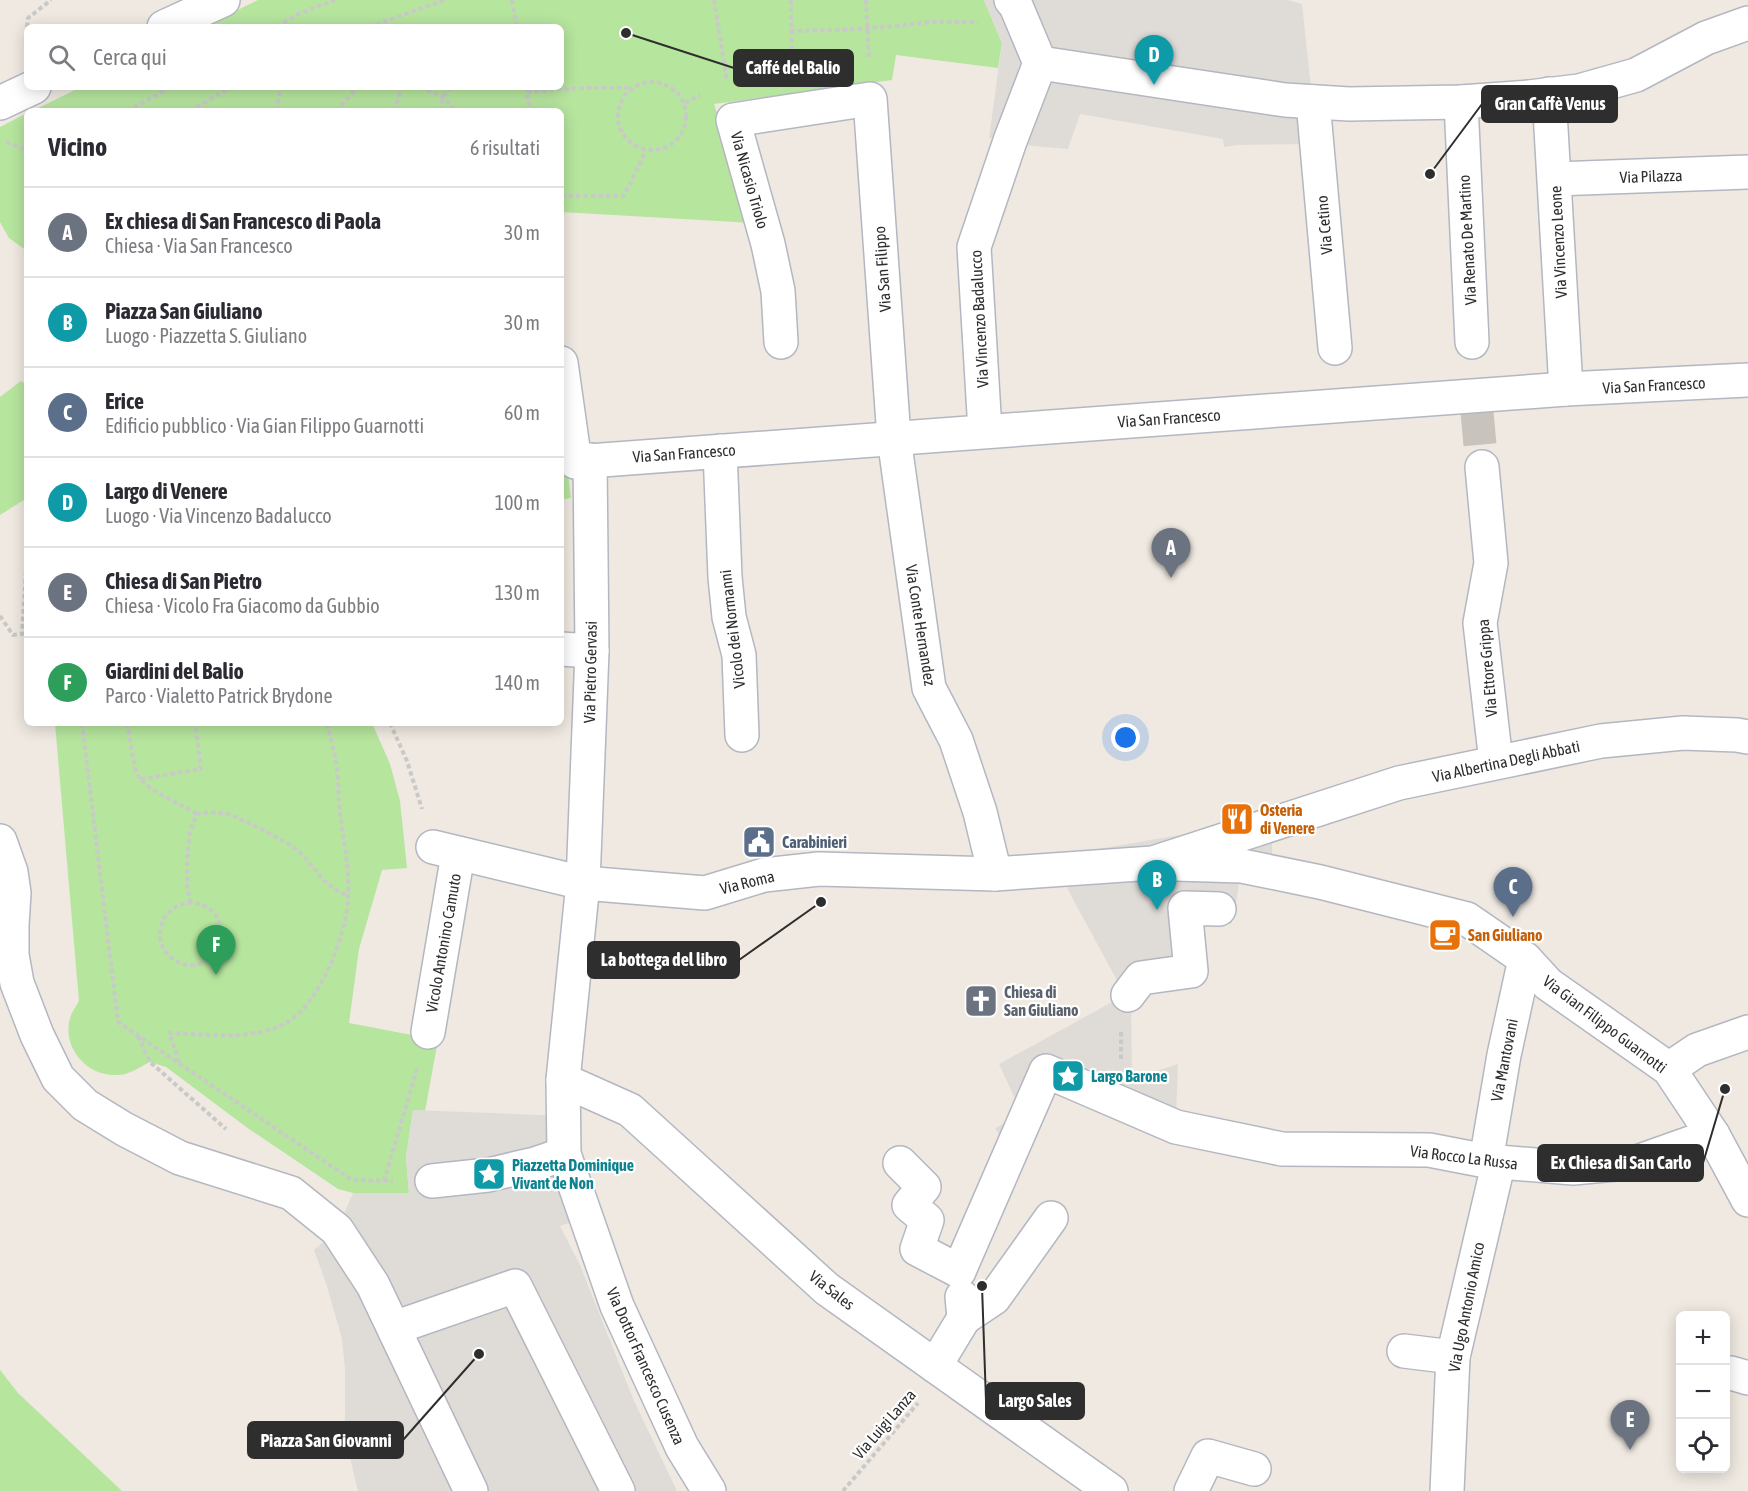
<!DOCTYPE html>
<html lang="it">
<head>
<meta charset="utf-8">
<style>
	body { margin:0; font-family:"Asap Condensed",sans-serif; background:#f7f7f7; color:#2b2b33 }
	.controls { position:absolute; right:18px; bottom:18px; display:grid; overflow:hidden; border-radius:9px; box-shadow:0 3px 15px #0003 }
	.controls button { width:54px; height:54px; display:grid; place-items:center; padding:0; border:0; border-bottom:2px solid #e1e1e2; background:#fff; color:#2b2b33; font:30px sans-serif }
	.you { position:absolute; left:1126px; top:738px; width:21px; height:21px; margin:-15px; border:4px solid #fff; border-radius:50%; background:#1a73e8; box-shadow:0 0 0 9px #1a73e833 }
	.badge { display:grid; place-items:center; width:39px; height:39px; border-radius:50%; background:#0f766e; color:#fff; font-size:20px; font-weight:700 }
	.pin { position:absolute; translate:-50% -50px; filter:drop-shadow(0 2px 3px #0008) }
	.pin::after { content:''; position:absolute; top:32px; width:21px; height:18px; background:inherit; clip-path:polygon(0 0,100% 0,50% 100%) }
	.list { margin:0; padding:0; list-style:none }
	h2 { display:flex; justify-content:space-between; align-items:center; height:78px; margin:0; padding:0 24px; font-size:26px }
	h2 small { font-size:20px; font-weight:400; color:#7c7c81 }
	.list li { display:grid; grid-template-columns:39px 1fr auto; gap:18px; align-items:center; box-sizing:border-box; height:90px; padding:0 24px; border-top:2px solid #e1e1e2 }
	.list b { display:block; font-size:22px; white-space:nowrap }
	.list p { margin:0; font-size:20px; white-space:nowrap; color:#7c7c81 }
	.list em { font-size:20px; font-style:normal; color:#7c7c81 }
	.icon { flex:none; width:33px; height:33px; fill:none; stroke:currentColor; stroke-width:2; stroke-linecap:round; stroke-linejoin:round }
	.map { position:relative; flex:none; width:1748px; height:1491px; overflow:hidden }
	.search { position:absolute; background:#fff; box-shadow:0 3px 15px #0003; left:24px; top:24px; width:540px; height:66px; display:flex; align-items:center; gap:15px; box-sizing:border-box; padding:0 21px; border-radius:9px; color:#7c7c81; font-size:22px }
	.panel { position:absolute; background:#fff; box-shadow:0 3px 15px #0003; left:24px; top:108px; width:540px; height:618px; border-radius:9px }
	.map>svg:first-child { display:block }
	.green { fill:#b6e59e }
	.plaza { fill:#dfdcd8 }
	.lines { fill:none; stroke-linecap:round; stroke-linejoin:round }
	.minor-tunnel { stroke:#c8c4bd; stroke-width:33; stroke-dasharray:33 16; stroke-linecap:butt }
	.minor-casing { stroke:#b4b7c1; stroke-width:36 }
	.path { stroke:#c9c9c9; stroke-width:4; stroke-dasharray:4.5 3; stroke-linecap:butt }
	.minor { stroke:#fff; stroke-width:33 }
	.labels { text-anchor:middle; stroke-width:4.5; stroke-linejoin:round; paint-order:stroke }
	.street-label { font-size:16px; fill:#2e2e2e; stroke:#fff }
	.food-label { font-size:16px; font-weight:bold; fill:#c56008; stroke:#fff; text-anchor:start }
	.service-label { font-size:16px; font-weight:bold; fill:#4e5e75; stroke:#fff; text-anchor:start }
	.worship-label { font-size:16px; font-weight:bold; fill:#5b616d; stroke:#fff; text-anchor:start }
	.culture-label { font-size:16px; font-weight:bold; fill:#0d838f; stroke:#fff; text-anchor:start }
	.leader { fill:none; stroke:#2e2e2e; stroke-width:2 }
	.callout-dot { fill:#2e2e2e; stroke:#fff; stroke-width:2 }
	.callout { fill:#2e2e2e; stroke:#2e2e2e; stroke-width:2 }
	.callout-label { font-size:18px; text-anchor:middle; font-weight:bold; fill:#fff }
</style>
</head>
<body>
<div class="map">
<svg width="1748" height="1491" viewBox="0 0 1748 1491">
	<rect width="100%" height="100%" fill="#efe9e1"/>
	<g class="green">
		<polygon points="258,0 984,0 1002,43 998,68 896,55 892,80 714,104 753,223 561,212 561,111 32,111 81,87 561,87 561,27 203,27"/>
		<polygon points="27,113 27,251 9,238 0,222 0,127"/>
		<polygon points="21,381 27,385 27,498 0,515 0,397"/>
		<polygon points="561,420 571,498 561,500"/>
		<path d="M55,723h317l18,41 10,37 7,67 -25,2 -23,79 -10,74 89,17 -13,71 -12,-1 -7,47 3,36h-56l-15,-4 -89,-60 -83,-62 -16,-5c-8,4 -17,10 -25,12 -7,2 -17,1 -24,-1 -24,-8 -40,-35 -29,-60 2,-4 5,-8 7,-12z"/>
		<polygon points="0,1370 18,1393 122,1491 0,1491"/>
	</g>
	<g class="plaza">
		<polygon points="984,0 1288,0 1302,4 1317,144 1238,145 1224,147 1223,139 1080,114 1068,149 1033,146 989,138 1002,43"/>
		<polygon points="1191,833 1272,833 1272,887 1239,883 1234,917 1231,924 1202,922 1206,982 1131,997 1132,1079 1178,1064 1176,1117 1047,1082 1014,1159 995,1128 1022,1114 999,1064 1125,995 1068,890 1063,855"/>
		<polygon points="413,1110 564,1116 586,1217 560,1226 580,1265 634,1401 677,1491 358,1491 351,1462 345,1421 345,1369 342,1339 326,1283 314,1250 337,1230 353,1193 409,1193 406,1157"/>
	</g>
	<g class="lines">
		<polyline class="minor-tunnel" points="1477,412 1482,467"/>
		<defs>
			<g id="minor">
				<polyline points="164,27 223,0"/>
				<polyline points="1040,63 1285,100 1349,104 1461,102 1529,97 1579,91 1636,75 1706,38 1748,23"/>
				<polyline points="1549,94 1566,389"/>
				<polyline points="1313,102 1335,348"/>
				<polyline points="1461,102 1472,342"/>
				<polyline points="0,103 34,87"/>
				<polyline points="1555,179 1748,172"/>
				<polyline points="781,342 778,291 768,244 733,120 870,99 894,438 929,688 956,740 980,812 995,874"/>
				<polyline points="561,363 575,462 1566,389 1748,380"/>
				<polyline points="985,431 974,247 1010,141 1040,63 1016,6 1011,0"/>
				<polyline points="720,451 725,577 729,617 739,655 742,735"/>
				<polyline points="590,460 592,651 583,883 563,1080 564,1154 617,1306 682,1447 709,1491"/>
				<polyline points="1482,467 1491,563 1480,623 1496,762"/>
				<polyline points="561,649 592,651"/>
				<polyline points="0,841 11,872 14,893 12,925 12,955 17,983 37,1035 58,1078 85,1105 124,1129 180,1158 291,1193 337,1230 373,1285 471,1491"/>
				<polyline points="433,847 583,883 705,893 764,875 819,869 995,874 1153,863 1399,783 1601,741 1683,733 1737,735 1748,737"/>
				<polyline points="1176,864 1242,866 1320,882 1467,919 1525,959 1548,984 1669,1069 1713,1135 1748,1200"/>
				<polyline points="1128,995 1141,978 1191,971 1185,908 1219,909"/>
				<polyline points="428,1032 458,854"/>
				<polyline points="1669,1069 1697,1050 1748,1032"/>
				<polyline points="563,1080 630,1110 827,1289 1111,1491"/>
				<polyline points="1486,1161 1504,1055 1525,959"/>
				<polyline points="900,1163 924,1187 909,1205 927,1220 917,1249 959,1271"/>
				<polyline points="432,1181 488,1175 535,1164 564,1154"/>
				<polyline points="959,1271 1046,1071 1176,1127 1282,1149 1429,1150 1486,1161 1573,1168 1637,1162 1713,1135"/>
				<polyline points="964,1318 994,1298 1051,1218"/>
				<polyline points="394,1328 515,1286 618,1491"/>
				<polyline points="1404,1351 1453,1357"/>
				<polyline points="935,1366 964,1318 962,1297"/>
				<polyline points="1731,1373 1748,1378"/>
				<polyline points="1191,1491 1208,1456 1254,1469"/>
				<polyline points="1447,1491 1453,1357 1499,1161"/>
			</g>
		</defs>
		<use href="#minor" class="minor-casing"/>
		<g class="path">
			<polyline points="512,0 517,27"/>
			<polyline points="714,0 727,81"/>
			<polyline points="791,0 792,72"/>
			<polyline points="866,0 869,59"/>
			<polyline points="27,27 28,18 51,0"/>
			<polyline points="277,27 298,14 335,0"/>
			<polyline points="369,27 445,0"/>
			<polyline points="790,31 839,30 896,26 929,22 978,22"/>
			<polyline points="26,50 27,28"/>
			<circle cx="652" cy="116" r="34"/>
			<polyline points="420,87 443,97 456,111"/>
			<polyline points="526,87 530,111"/>
			<polyline points="527,92 583,88 631,88"/>
			<polyline points="685,103 700,95"/>
			<polyline points="127,111 171,87"/>
			<polyline points="190,111 231,87"/>
			<polyline points="277,111 280,87"/>
			<polyline points="336,111 358,87"/>
			<polyline points="394,111 402,87"/>
			<polyline points="440,111 443,97 452,87"/>
			<polyline points="6,142 27,150"/>
			<polyline points="561,196 624,196 646,151"/>
			<polyline points="0,616 13,635 22,634 27,557"/>
			<polyline points="82,723 118,1022 352,1180 393,1181"/>
			<path d="M127,723c3,14 6,45 13,56 9,12 43,26 57,35"/>
			<polyline points="390,723 407,761 422,809"/>
			<polyline points="141,779 201,769 195,723"/>
			<path d="M191,903l-4,-16v-27l3,-29 7,-17c12,-2 22,-2 33,1 11,3 58,27 67,35 18,16 26,37 52,46"/>
			<circle cx="191" cy="934" r="31"/>
			<polyline points="1121,1032 1121,1060"/>
			<polyline points="138,1036 150,1062 226,1129"/>
			<path d="M179,1062l-10,-29c35,1 85,8 117,-10 33,-18 60,-87 62,-123 2,-29 -4,-58 -8,-87 -2,-16 -1,-33 -4,-50 -2,-13 -6,-27 -9,-40"/>
			<polyline points="384,1181 417,1069"/>
			<polyline points="843,1491 918,1403"/>
		</g>
		<use href="#minor" class="minor"/>
	</g>
	<defs>
		<symbol id="restaurant-square" viewBox="-11 -11 22 22"><rect x="-9" y="-9" width="18" height="18" rx="4" fill="#e8710a" stroke="#fff"/><path d="M-5-6h1v4h1v-4h1v4h1v-4h1v5L-1.5 .5V6h-2V.5L-5-1ZM5-6V6H3V1.5H1.5Q1.5-4 5-6Z" fill="#fff"/></symbol>
		<symbol id="civic-square" viewBox="-11 -11 22 22"><rect x="-9" y="-9" width="18" height="18" rx="4" fill="#5c6f8a" stroke="#fff"/><path d="M-.6-6.5H3V-4.5H.6V-3L4-1V1h2V6H-6V1h2V-1L-.6-3ZM-1.2 2.5V6h2.4V2.5Z" fill="#fff"/></symbol>
		<symbol id="cafe-square" viewBox="-11 -11 22 22"><rect x="-9" y="-9" width="18" height="18" rx="4" fill="#e8710a" stroke="#fff"/><path d="M-5.5-4.5H6V0H3Q3 3.5 0 3.5H-2.5Q-5.5 3.5-5.5 0ZM3-3.2v2h1.7v-2ZM-6 4.5H4V6H-6Z" fill="#fff"/></symbol>
		<symbol id="church-square" viewBox="-11 -11 22 22"><rect x="-9" y="-9" width="18" height="18" rx="4" fill="#6b7280" stroke="#fff"/><path d="M-1.2-6h2.4v3.5h3.3v2.4h-3.3V6h-2.4V-.1h-3.3v-2.4h3.3Z" fill="#fff"/></symbol>
		<symbol id="sight-square" viewBox="-11 -11 22 22"><rect x="-9" y="-9" width="18" height="18" rx="4" fill="#0f9aa8" stroke="#fff"/><path d="M0-6L1.8-2.2L6-1.7L2.9 1.2L3.7 5.4L0 3.3L-3.7 5.4L-2.9 1.2L-6-1.7L-1.8-2.2Z" fill="#fff"/></symbol>
	</defs>
	<g fill-rule="evenodd">
		<use href="#restaurant-square" x="1218" y="800" width="38" height="38"/>
		<use href="#civic-square" x="740" y="823" width="38" height="38"/>
		<use href="#cafe-square" x="1426" y="916" width="38" height="38"/>
		<use href="#church-square" x="962" y="982" width="38" height="38"/>
		<use href="#sight-square" x="1049" y="1057" width="38" height="38"/>
		<use href="#sight-square" x="470" y="1155" width="38" height="38"/>
	</g>
	<g class="labels">
		<g class="street-label">
			<text transform="translate(1651 176) rotate(-2)" y="6">Via Pilazza</text>
			<text transform="translate(750 180) rotate(74)" y="6">Via Nicasio Triolo</text>
			<text transform="translate(1324 225) rotate(-95)" y="6">Via Cetino</text>
			<text transform="translate(1467 240) rotate(-93)" y="6">Via Renato De Martino</text>
			<text transform="translate(1558 242) rotate(-93)" y="6">Via Vincenzo Leone</text>
			<text transform="translate(882 269) rotate(-94)" y="6">Via San Filippo</text>
			<text transform="translate(979 319) rotate(-93)" y="6">Via Vincenzo Badalucco</text>
			<text transform="translate(1654 385) rotate(-3)" y="6">Via San Francesco</text>
			<text transform="translate(1169 418) rotate(-4)" y="6">Via San Francesco</text>
			<text transform="translate(684 453) rotate(-4)" y="6">Via San Francesco</text>
			<text transform="translate(921 625) rotate(81)" y="6">Via Conte Hernandez</text>
			<text transform="translate(732 629) rotate(-97)" y="6">Vicolo dei Normanni</text>
			<text transform="translate(1487 668) rotate(-95)" y="6">Via Ettore Grippa</text>
			<text transform="translate(590 672) rotate(-89)" y="6">Via Pietro Gervasi</text>
			<text transform="translate(1506 761) rotate(-12)" y="6">Via Albertina Degli Abbati</text>
			<text transform="translate(747 882) rotate(-14)" y="6">Via Roma</text>
			<text transform="translate(443 943) rotate(-80)" y="6">Vicolo Antonino Camuto</text>
			<text transform="translate(1605 1024) rotate(37)" y="6">Via Gian Filippo Guarnotti</text>
			<text transform="translate(1504 1060) rotate(-79)" y="6">Via Mantovani</text>
			<text transform="translate(1464 1157) rotate(7)" y="6">Via Rocco La Russa</text>
			<text transform="translate(832 1290) rotate(38)" y="6">Via Sales</text>
			<text transform="translate(1466 1307) rotate(-79)" y="6">Via Ugo Antonio Amico</text>
			<text transform="translate(646 1366) rotate(66)" y="6">Via Dottor Francesco Cusenza</text>
			<text transform="translate(884 1424) rotate(-49)" y="6">Via Luigi Lanza</text>
		</g>
		<g class="food-label">
			<text x="1260" y="816">Osteria<tspan x="1260" dy="18">di Venere</tspan></text>
			<text x="1468" y="941">San Giuliano</text>
		</g>
		<g class="service-label">
			<text x="782" y="848">Carabinieri</text>
		</g>
		<g class="worship-label">
			<text x="1004" y="998">Chiesa di<tspan x="1004" dy="18">San Giuliano</tspan></text>
		</g>
		<g class="culture-label">
			<text x="1091" y="1082">Largo Barone</text>
			<text x="512" y="1171">Piazzetta Dominique<tspan x="512" dy="18">Vivant de Non</tspan></text>
		</g>
	</g>
	<path class="leader" d="M626 33L734 68M1430 174L1482 104M821 902L739 960M1725 1089L1703 1163M982 1286L986 1401M479 1354L403 1440"/>
	<g class="callout-dot">
		<circle cx="626" cy="33" r="6"/>
		<circle cx="1430" cy="174" r="6"/>
		<circle cx="821" cy="902" r="6"/>
		<circle cx="1725" cy="1089" r="6"/>
		<circle cx="982" cy="1286" r="6"/>
		<circle cx="479" cy="1354" r="6"/>
	</g>
	<g class="callout">
		<rect x="734" y="50" width="119" height="36" rx="6"/>
		<rect x="1482" y="86" width="135" height="36" rx="6"/>
		<rect x="588" y="942" width="151" height="36" rx="6"/>
		<rect x="1538" y="1145" width="165" height="36" rx="6"/>
		<rect x="986" y="1383" width="98" height="36" rx="6"/>
		<rect x="248" y="1422" width="155" height="36" rx="6"/>
	</g>
	<g class="callout-label">
		<text x="793" y="74">Caffé del Balio</text>
		<text x="1550" y="110">Gran Caffè Venus</text>
		<text x="664" y="966">La bottega del libro</text>
		<text x="1621" y="1169">Ex Chiesa di San Carlo</text>
		<text x="1035" y="1407">Largo Sales</text>
		<text x="326" y="1447">Piazza San Giovanni</text>
	</g>
</svg>
<div class="controls">
<button>+</button>
<button>−</button>
<button><svg class="icon" aria-label="locate" viewBox="0 0 24 24"><circle cx="12" cy="12" r="6"/><path d="M12 2v4M12 18v4M2 12h4M18 12h4"/></svg></button>
</div>
<div class="you"></div>
<div class="pin badge" style="left:1171px;top:578px;background:#6b7280">A</div>
<div class="pin badge" style="left:1157px;top:910px;background:#0f9aa8">B</div>
<div class="pin badge" style="left:1513px;top:917px;background:#5c6f8a">C</div>
<div class="pin badge" style="left:1154px;top:85px;background:#0f9aa8">D</div>
<div class="pin badge" style="left:1630px;top:1450px;background:#6b7280">E</div>
<div class="pin badge" style="left:216px;top:975px;background:#2e9e5b">F</div>
<div class="search"><svg class="icon" aria-label="search" viewBox="0 0 24 24"><circle cx="10" cy="10" r="6"/><path d="M15 15l6 6"/></svg>Cerca qui</div>
<section class="panel">
<h2>Vicino<small>6 risultati</small></h2>
<ul class="list">
<li><span class="badge" style="background:#6b7280">A</span><div><b>Ex chiesa di San Francesco di Paola</b><p>Chiesa · Via San Francesco</p></div><em>30 m</em></li>
<li><span class="badge" style="background:#0f9aa8">B</span><div><b>Piazza San Giuliano</b><p>Luogo · Piazzetta S. Giuliano</p></div><em>30 m</em></li>
<li><span class="badge" style="background:#5c6f8a">C</span><div><b>Erice</b><p>Edificio pubblico · Via Gian Filippo Guarnotti</p></div><em>60 m</em></li>
<li><span class="badge" style="background:#0f9aa8">D</span><div><b>Largo di Venere</b><p>Luogo · Via Vincenzo Badalucco</p></div><em>100 m</em></li>
<li><span class="badge" style="background:#6b7280">E</span><div><b>Chiesa di San Pietro</b><p>Chiesa · Vicolo Fra Giacomo da Gubbio</p></div><em>130 m</em></li>
<li><span class="badge" style="background:#2e9e5b">F</span><div><b>Giardini del Balio</b><p>Parco · Vialetto Patrick Brydone</p></div><em>140 m</em></li>
</ul>
</section>
</div>
</body>
</html>
